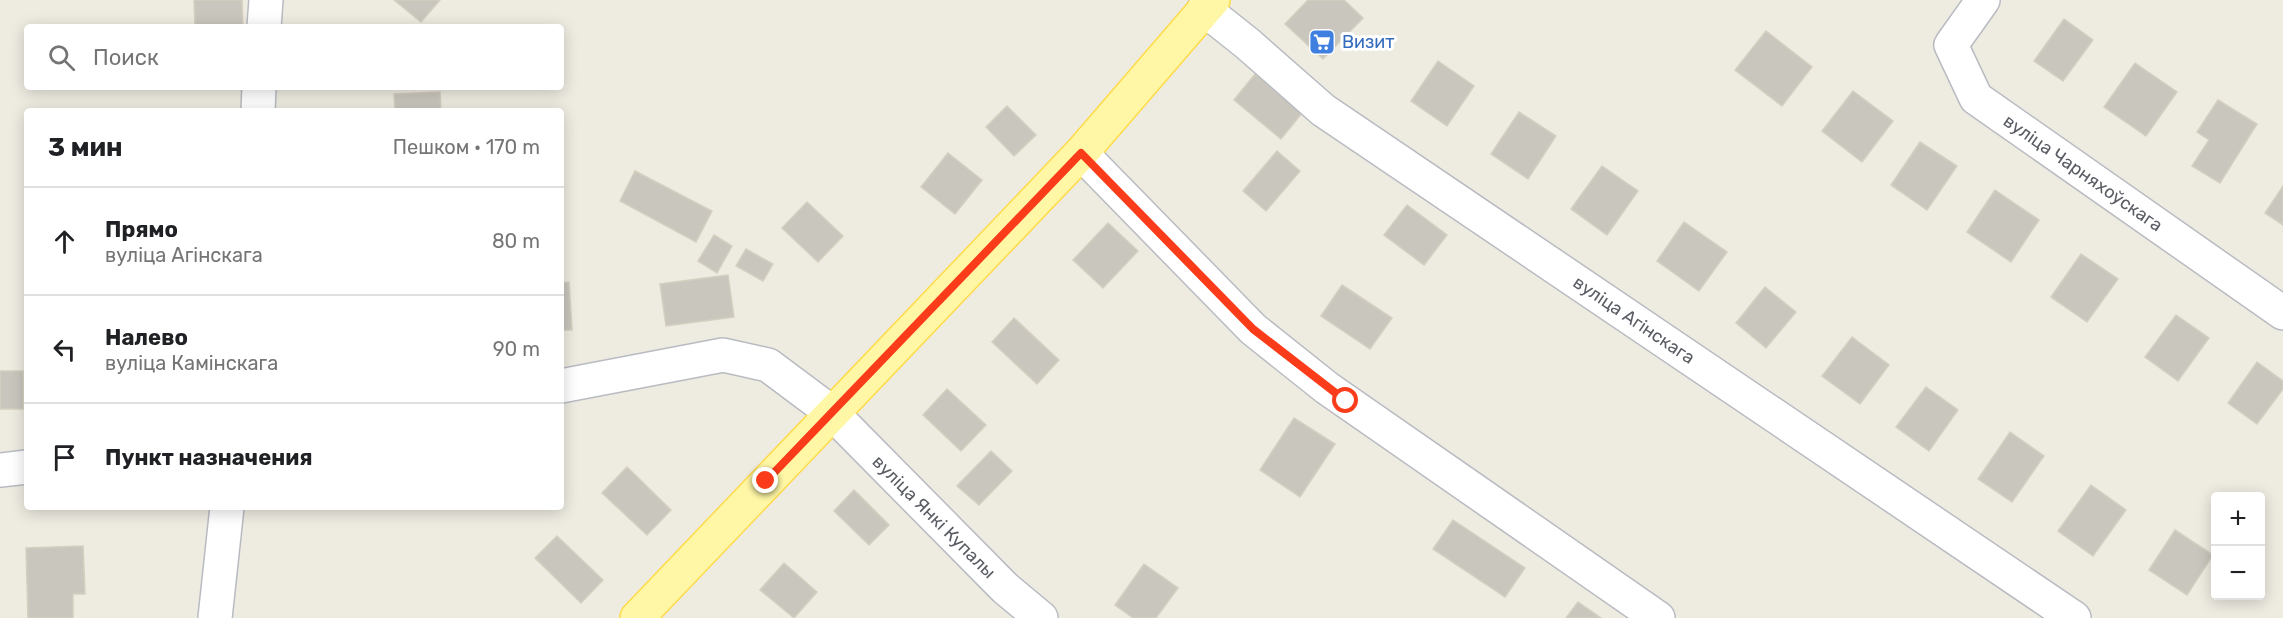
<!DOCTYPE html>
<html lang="ru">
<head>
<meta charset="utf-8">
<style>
	body { margin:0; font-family:Rubik,sans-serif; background:#f2f2f2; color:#202124 }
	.controls { position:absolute; right:18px; bottom:18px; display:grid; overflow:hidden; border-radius:6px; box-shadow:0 3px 15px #0003 }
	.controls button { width:54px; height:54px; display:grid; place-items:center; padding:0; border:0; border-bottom:2px solid #e0e0e0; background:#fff; color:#202124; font:30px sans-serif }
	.stop { position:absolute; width:18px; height:18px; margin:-14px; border:4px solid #fb3c1a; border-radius:50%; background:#fff }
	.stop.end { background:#fb3c1a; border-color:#fff; box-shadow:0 2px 6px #0008 }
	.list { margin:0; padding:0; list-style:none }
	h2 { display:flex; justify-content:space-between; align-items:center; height:78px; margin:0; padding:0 24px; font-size:26px }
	h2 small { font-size:20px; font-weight:400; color:#757577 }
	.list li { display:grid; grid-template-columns:39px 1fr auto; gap:18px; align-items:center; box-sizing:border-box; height:108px; padding:0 24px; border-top:2px solid #e0e0e0 }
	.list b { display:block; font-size:22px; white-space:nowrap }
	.list p { margin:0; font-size:20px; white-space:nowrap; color:#757577 }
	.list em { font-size:20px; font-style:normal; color:#757577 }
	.icon { flex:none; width:33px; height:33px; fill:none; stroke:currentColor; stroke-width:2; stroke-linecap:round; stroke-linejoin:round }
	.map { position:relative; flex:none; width:2283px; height:618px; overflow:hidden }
	.search { position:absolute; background:#fff; box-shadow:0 3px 15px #0003; left:24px; top:24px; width:540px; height:66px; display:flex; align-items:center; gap:15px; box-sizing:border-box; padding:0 21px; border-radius:6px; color:#757577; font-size:22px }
	.panel { position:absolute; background:#fff; box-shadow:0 3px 15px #0003; left:24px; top:108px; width:540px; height:402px; border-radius:6px }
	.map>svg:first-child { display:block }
	.building { fill:#c9c6be; stroke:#d4cfbf; stroke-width:1.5 }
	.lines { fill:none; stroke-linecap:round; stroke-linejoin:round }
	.street-casing { stroke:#b9bbc2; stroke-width:36 }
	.primary-casing { stroke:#ffda49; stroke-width:36 }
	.street { stroke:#fff; stroke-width:33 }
	.primary { stroke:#fff7a5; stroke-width:33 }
	.route { stroke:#fb3c1a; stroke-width:8 }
	.labels { text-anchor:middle; stroke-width:6; stroke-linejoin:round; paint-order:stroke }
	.shop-label { font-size:18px; fill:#366cbe; stroke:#fff; text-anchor:start }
	.street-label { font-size:18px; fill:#5a5d64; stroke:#fff }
</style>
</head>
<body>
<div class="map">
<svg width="2283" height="618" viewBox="0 0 2283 618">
	<rect width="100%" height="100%" fill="#eeece1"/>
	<g class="building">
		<polygon points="194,0 242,0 243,27 195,27"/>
		<polygon points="394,0 440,0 421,22"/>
		<polygon points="1308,0 1344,0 1363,18 1323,59 1285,24"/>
		<polygon points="2064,19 2093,40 2063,81 2034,61"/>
		<polygon points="1766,31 1812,67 1782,106 1735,70"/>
		<polygon points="1438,61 1474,86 1447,126 1411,101"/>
		<polygon points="2135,63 2177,92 2146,136 2104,107"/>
		<polygon points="1255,74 1302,113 1281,139 1234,100"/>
		<polygon points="1853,91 1893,121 1862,162 1822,131"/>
		<polygon points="440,92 441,111 395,111 394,94"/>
		<polygon points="2218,100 2257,124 2220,183 2192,166 2209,140 2197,132"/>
		<polygon points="1007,106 1036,135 1014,156 986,127"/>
		<polygon points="1519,112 1556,136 1528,179 1491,154"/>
		<polygon points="1920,142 1957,166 1927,210 1891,185"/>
		<polygon points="1277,151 1300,171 1266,211 1243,191"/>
		<polygon points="948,153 982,180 955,214 921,187"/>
		<polygon points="1602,166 1638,191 1607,235 1571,209"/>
		<polygon points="635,171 712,211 696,242 620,201"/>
		<polygon points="2283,186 2283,225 2265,213"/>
		<polygon points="1995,190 2039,220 2011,262 1967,232"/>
		<polygon points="807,202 843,236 818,262 782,228"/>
		<polygon points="1407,205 1447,235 1424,265 1384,235"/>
		<polygon points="1684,222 1727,252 1699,291 1657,261"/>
		<polygon points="1108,223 1138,251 1103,288 1073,260"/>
		<polygon points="714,235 732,246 717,273 698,261"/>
		<polygon points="746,249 773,264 763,281 736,266"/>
		<polygon points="2081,254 2118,279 2087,322 2051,297"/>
		<polygon points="728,275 734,317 666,326 660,284"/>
		<polygon points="569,282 572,330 561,330 561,283"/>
		<polygon points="1342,285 1392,318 1370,349 1321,316"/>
		<polygon points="1765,287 1796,312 1766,348 1736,323"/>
		<polygon points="2176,315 2209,338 2178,381 2145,357"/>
		<polygon points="1014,318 1059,360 1037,384 992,342"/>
		<polygon points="1852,337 1889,365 1860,404 1822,376"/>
		<polygon points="2257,362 2283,381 2283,389 2257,424 2228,403"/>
		<rect x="0" y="371" width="23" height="38"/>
		<polygon points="1926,387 1958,410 1929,451 1896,427"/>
		<polygon points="947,389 986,425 961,451 923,415"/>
		<polygon points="1294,418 1335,444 1300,497 1260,470"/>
		<polygon points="2010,432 2044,456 2012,502 1978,479"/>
		<polygon points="991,451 1012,471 979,505 957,486"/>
		<polygon points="627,467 671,510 647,535 602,493"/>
		<polygon points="2091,485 2126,510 2093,556 2058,531"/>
		<polygon points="854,490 889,525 869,545 834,511"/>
		<polygon points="1453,520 1525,568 1505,597 1433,549"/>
		<polygon points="2175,530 2213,555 2187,595 2149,570"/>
		<polygon points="557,536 603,580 581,603 535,558"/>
		<polygon points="83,546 85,594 73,594 73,618 28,618 26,548"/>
		<polygon points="784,563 817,592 794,618 760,590"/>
		<polygon points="1144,564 1178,588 1156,618 1133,618 1115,605"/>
		<polygon points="1578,602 1601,618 1566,618"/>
	</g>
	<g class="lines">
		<defs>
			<g id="street">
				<polyline points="1983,0 1951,45 1976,98 2283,313"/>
				<polyline points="1204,9 1248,44 1323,110 2074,618"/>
				<polyline points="264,27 266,0"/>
				<polyline points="258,111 259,87"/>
				<polyline points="1081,153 1253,329 1327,388 1658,618"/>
				<polyline points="561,386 723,355 768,365 831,412 1005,588 1041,618"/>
				<polyline points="0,470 27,467"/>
				<polyline points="215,618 227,507"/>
			</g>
			<polyline id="primary" points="637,618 1081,153 1213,0"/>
		</defs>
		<use href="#street" class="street-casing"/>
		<use href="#primary" class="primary-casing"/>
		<use href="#street" class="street"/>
		<use href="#primary" class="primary"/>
	</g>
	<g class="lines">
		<polyline class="route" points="766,481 1081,153 1253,329 1346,401"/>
	</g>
	<defs>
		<symbol id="supermarket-square" viewBox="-11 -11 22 22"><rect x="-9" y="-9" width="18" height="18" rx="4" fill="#3f7fe0" stroke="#fff"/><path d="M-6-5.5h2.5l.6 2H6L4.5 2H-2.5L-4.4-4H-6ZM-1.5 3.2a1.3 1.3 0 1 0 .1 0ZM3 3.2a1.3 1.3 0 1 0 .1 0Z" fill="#fff"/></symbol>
	</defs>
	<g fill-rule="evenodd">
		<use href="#supermarket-square" x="1307" y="27" width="30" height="30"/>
	</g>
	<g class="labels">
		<g class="shop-label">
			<text x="1342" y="48">Визит</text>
		</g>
		<g class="street-label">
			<text transform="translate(2083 173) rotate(35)" y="6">вуліца Чарняхоўскага</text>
			<text transform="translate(1634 320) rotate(34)" y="6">вуліца Агінскага</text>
			<text transform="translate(934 517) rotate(45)" y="6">вуліца Янкі Купалы</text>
		</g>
	</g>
</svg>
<div class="controls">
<button>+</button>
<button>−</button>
</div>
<div class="stop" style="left:1346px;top:401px"></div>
<div class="stop end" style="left:766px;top:481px"></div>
<div class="search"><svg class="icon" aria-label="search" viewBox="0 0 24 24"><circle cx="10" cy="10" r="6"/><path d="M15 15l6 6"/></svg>Поиск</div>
<section class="panel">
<h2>3 мин<small>Пешком · 170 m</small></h2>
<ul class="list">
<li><svg class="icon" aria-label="ahead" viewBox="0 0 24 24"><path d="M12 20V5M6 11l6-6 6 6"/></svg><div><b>Прямо</b><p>вуліца Агінскага</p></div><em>80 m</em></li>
<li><svg class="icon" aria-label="left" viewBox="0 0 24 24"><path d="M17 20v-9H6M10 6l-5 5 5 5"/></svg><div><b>Налево</b><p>вуліца Камінскага</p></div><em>90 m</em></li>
<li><svg class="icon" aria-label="arrive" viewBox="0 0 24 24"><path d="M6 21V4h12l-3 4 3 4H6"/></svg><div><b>Пункт назначения</b></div></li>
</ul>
</section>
</div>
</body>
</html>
